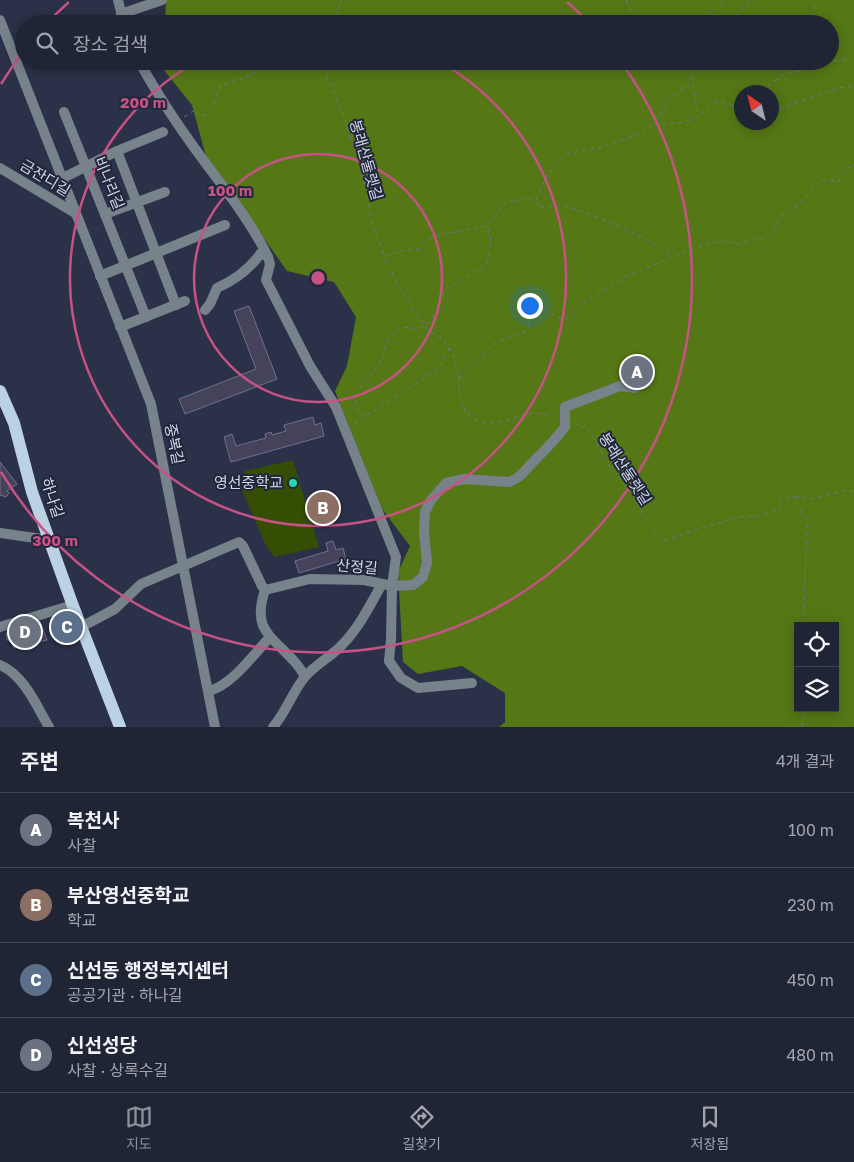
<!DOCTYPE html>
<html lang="ko">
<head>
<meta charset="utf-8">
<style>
	body { margin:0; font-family:"Golos Text","Noto Sans KR",sans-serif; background:#2d3142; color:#f1f3f6 }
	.controls { position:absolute; right:15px; bottom:15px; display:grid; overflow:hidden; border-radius:0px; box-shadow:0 2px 12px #0003 }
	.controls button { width:45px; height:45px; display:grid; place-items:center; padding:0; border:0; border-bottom:1px solid #3d4251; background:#202536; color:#f1f3f6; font:25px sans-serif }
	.compass { position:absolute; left:734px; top:85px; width:45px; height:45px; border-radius:50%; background:#202536; box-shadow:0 2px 12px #0003; rotate:325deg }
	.you { position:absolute; left:529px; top:305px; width:18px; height:18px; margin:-12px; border:4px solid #fff; border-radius:50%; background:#1a73e8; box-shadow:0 0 0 8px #1a73e833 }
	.badge { display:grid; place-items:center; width:32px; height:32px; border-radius:50%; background:#8c9099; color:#fff; font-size:16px; font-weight:700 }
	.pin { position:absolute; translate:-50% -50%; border:2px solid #fff; box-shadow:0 1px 5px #0006 }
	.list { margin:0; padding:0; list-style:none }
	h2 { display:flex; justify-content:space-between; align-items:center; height:65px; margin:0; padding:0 20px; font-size:21px }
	h2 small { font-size:16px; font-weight:400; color:#a2a5ad }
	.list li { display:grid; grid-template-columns:32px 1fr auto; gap:15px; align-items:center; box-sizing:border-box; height:75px; padding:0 20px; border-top:1px solid #3d4251 }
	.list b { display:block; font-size:19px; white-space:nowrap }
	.list p { margin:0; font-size:16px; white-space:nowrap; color:#a2a5ad }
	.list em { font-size:16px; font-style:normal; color:#a2a5ad }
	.icon { flex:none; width:28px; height:28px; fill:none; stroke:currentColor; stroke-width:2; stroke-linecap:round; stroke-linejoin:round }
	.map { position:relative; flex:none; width:854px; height:727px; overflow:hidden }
	.search { position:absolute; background:#202536; box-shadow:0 2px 12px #0003; left:15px; right:15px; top:15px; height:55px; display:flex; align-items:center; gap:12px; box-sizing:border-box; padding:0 18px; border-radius:28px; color:#a2a5ad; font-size:19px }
	.sheet { height:365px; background:#202536 }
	nav { display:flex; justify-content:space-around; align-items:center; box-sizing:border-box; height:70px; border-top:1px solid #3d4251; background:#202536; font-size:14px; color:#a2a5ad }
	nav a { display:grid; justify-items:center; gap:2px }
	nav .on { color:#8c9099 }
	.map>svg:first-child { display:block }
	.green { fill:#364e03 }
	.forest { fill:#557716; fill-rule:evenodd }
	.building { fill:#45425b; stroke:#72708a }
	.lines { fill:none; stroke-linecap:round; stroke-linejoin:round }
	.path { stroke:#6e7487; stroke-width:1; stroke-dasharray:4 4; stroke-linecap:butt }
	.minor { stroke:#77828b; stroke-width:10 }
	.major { stroke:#bbd2e4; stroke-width:12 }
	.ring { fill:none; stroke:#c75285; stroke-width:2.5 }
	.poi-dot { fill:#2bd5ac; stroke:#21273d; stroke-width:2 }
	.labels { text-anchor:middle; stroke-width:4; stroke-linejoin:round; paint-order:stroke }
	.street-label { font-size:15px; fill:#d3d8e6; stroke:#21273d }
	.poi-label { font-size:15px; fill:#d3d8e6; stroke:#21273d; text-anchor:end }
	.centre { fill:#c75285; stroke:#21273d; stroke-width:2.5 }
	.ring-label { font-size:15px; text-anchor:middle; font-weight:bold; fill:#c75285; stroke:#21273d; stroke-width:4; stroke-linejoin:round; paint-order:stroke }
</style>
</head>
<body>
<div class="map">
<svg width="854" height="727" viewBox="0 0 854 727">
	<rect width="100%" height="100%" fill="#2b3148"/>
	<polygon class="green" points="293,460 319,547 275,557 267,548 239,483 245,471"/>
	<path class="forest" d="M166,0h688v727h-355l6,-5v-29l-43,-27 -44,8 -15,-12 -5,-90 12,-26 -28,-37 -47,-118 12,-25 9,-49 -22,-35 -47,-11 -36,-51 -41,-49 -18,-66 -29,-36v-8h667v-37h-665zM742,92h30v30h-30zM798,626h37v82h-37z"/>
	<g class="building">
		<polygon points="249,306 277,379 185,414 179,399 256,369 234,311"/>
		<polygon points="313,417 315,425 321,423 324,436 231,462 224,437 232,434 236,446 266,438 265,434 271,432 272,435 286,431 284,425"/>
		<polygon points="0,462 17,484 7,491 9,493 6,497 0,495"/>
		<polygon points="333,541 336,550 343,548 346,559 299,573 295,561 328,551 326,543"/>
		<polygon points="40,622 47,640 14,648 11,641 7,640 6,633"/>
	</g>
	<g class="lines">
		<g class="path">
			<path d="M626,0c3,11 10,19 20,24"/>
			<polyline points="333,24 341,0"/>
			<polyline points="709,24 710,13 725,0"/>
			<polyline points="730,24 736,15 753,0"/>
			<polyline points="808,24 818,0"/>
			<polyline points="320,61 343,113 367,190 371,221 385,257 399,288 428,330 443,339 453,354 459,374 459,395 466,413 479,422 495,423 534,413 555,416"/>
			<polyline points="682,61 683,64 691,69"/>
			<polyline points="692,61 691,70 698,115"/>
			<polyline points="808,61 809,70"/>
			<polyline points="753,92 765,88 786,73 809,70 828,62 843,60 854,54"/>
			<polyline points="772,111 839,88 854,86"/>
			<polyline points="184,117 195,110 200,116 206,115 213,106 220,86 249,76 270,63 296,61"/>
			<path d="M655,124c15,-1 30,1 43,-8 7,-4 12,-12 20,-14l24,4"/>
			<polyline points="536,200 547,175 566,154 598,148 642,133 654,124 670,99 693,80"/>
			<path d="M385,256l15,-5 18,-2 11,-10 6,-3 52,-10 19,-24 22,-3 7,2 6,6c8,1 16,-2 23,-1 19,3 98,38 109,51"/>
			<path d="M459,378l37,-36 30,-11 3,-6 -3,-11 2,-2c18,-7 24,8 39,7l16,-15 38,-25 10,-5 77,-31 17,-2 12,3 29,-7 6,-5 9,-16 16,-10 22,-24 7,-2 13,2 5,-13 10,-4"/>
			<path d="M366,416l-9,-7 -1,-8 2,-10 24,-31 5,-21 13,-12c6,0 11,2 17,1 19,-2 21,-27 30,-40l20,-11 21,-15 3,-21 -4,-15"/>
			<path d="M575,423l8,4 3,-1 27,46 21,25 13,24 17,20c22,-8 45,-16 68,-22 20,-6 28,1 49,-12l-3,-3 3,-4 13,-4 5,12 8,12 -3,94 3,12"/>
			<polyline points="354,424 436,370 441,365 449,348"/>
			<polyline points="795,496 811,499 847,490 854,492"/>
			<polyline points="802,727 807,708"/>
		</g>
		<g class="minor">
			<polyline points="118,0 124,24"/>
			<polyline points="121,14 162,0"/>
			<polyline points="0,20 151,404 215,727"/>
			<path d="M139,61c19,35 42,69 65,100 23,31 47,61 64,96"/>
			<polyline points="64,112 146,317"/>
			<polyline points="117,151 176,305"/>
			<polyline points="0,168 75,213"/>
			<polyline points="61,179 117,151 163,132"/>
			<polyline points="105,214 165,192"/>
			<polyline points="100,276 225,225"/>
			<path d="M205,310l5,-6 7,-16c18,-8 32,-18 44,-35l7,4 2,7 -4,16 44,86 26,41 60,150 -4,29 -1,54 -2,21 12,17 17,10 54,-5"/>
			<polyline points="120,327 185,301"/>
			<polyline points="0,533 49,540"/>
			<path d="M265,590c-13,39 5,45 28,70 5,5 8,10 12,16"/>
			<polyline points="0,627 73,605"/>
			<path d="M81,627l34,-18 26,-25 98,-42 4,4 19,40 3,4 45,-11 54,1 28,6 21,-1 10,-8 4,-14 -3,-31 1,-20 6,-12 15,-17 18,-4 45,3c15,-6 16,-13 27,-23 11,-11 19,-19 29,-32v-20l55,-21 15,2"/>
			<path d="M0,665c24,10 36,40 49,62"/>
			<path d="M209,691c23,-6 44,-36 61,-54"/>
			<path d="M273,727c13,-15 19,-34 31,-49 10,-13 27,-21 38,-33 17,-17 28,-40 40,-61"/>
		</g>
		<polyline class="major" points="0,391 14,423 32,492 73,606 120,727"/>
	</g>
	<g class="ring">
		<circle cx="318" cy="278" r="124"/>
		<path d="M440 62A248 248 0 1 1 196 62"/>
		<path d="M1 84A372 372 0 0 1 23 52M48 22A372 372 0 0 1 69 2M567 2A372 372 0 0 1 588 22M621 62A372 372 0 1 1 1 472"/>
	</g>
	<circle class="poi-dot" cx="293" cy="483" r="5"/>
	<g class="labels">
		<g class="street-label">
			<text transform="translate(366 160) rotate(74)" y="5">봉래산둘렛길</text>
			<text transform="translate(45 178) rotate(31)" y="5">금잔디길</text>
			<text transform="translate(109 183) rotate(68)" y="5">비나리길</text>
			<text transform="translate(174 444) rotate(78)" y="5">중복길</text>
			<text transform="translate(625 469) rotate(57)" y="5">봉래산둘렛길</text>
			<text transform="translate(52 498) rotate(72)" y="5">하나길</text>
			<text transform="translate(357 567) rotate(5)" y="5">산정길</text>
		</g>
		<g class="poi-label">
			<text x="283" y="488">영선중학교</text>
		</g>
	</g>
	<circle cx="318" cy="278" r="8" class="centre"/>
	<g class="ring-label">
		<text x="143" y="108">200 m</text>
		<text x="230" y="196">100 m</text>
		<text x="55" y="546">300 m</text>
	</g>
</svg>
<div class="controls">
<button><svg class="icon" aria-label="locate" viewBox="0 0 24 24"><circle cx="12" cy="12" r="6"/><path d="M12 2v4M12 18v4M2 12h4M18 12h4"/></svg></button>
<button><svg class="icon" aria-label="layers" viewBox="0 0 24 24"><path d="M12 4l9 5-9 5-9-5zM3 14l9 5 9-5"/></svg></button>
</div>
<svg class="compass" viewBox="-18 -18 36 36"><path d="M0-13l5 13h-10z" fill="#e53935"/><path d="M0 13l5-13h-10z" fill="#a2a5ad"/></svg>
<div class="you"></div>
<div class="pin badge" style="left:637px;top:372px;background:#6b7280">A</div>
<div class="pin badge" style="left:323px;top:508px;background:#8d6e63">B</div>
<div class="pin badge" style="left:67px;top:627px;background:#5c6f8a">C</div>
<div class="pin badge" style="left:25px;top:632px;background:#6b7280">D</div>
<div class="search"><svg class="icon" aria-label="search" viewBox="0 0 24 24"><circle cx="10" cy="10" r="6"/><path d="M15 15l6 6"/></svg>장소 검색</div>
</div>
<section class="sheet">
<h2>주변<small>4개 결과</small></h2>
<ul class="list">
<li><span class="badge" style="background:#6b7280">A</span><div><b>복천사</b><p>사찰</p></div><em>100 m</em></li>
<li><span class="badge" style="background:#8d6e63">B</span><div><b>부산영선중학교</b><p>학교</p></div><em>230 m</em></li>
<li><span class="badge" style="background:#5c6f8a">C</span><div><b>신선동 행정복지센터</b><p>공공기관 · 하나길</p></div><em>450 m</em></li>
<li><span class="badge" style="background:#6b7280">D</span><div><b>신선성당</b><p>사찰 · 상록수길</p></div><em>480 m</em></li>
</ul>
</section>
<nav>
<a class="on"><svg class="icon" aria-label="map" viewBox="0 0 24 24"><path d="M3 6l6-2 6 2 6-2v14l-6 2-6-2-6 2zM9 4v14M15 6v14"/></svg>지도</a>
<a><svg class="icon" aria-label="directions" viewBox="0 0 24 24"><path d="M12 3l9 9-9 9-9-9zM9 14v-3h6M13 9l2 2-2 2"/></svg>길찾기</a>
<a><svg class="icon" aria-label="saved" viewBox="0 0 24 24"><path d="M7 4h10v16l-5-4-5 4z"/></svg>저장됨</a>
</nav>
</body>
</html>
